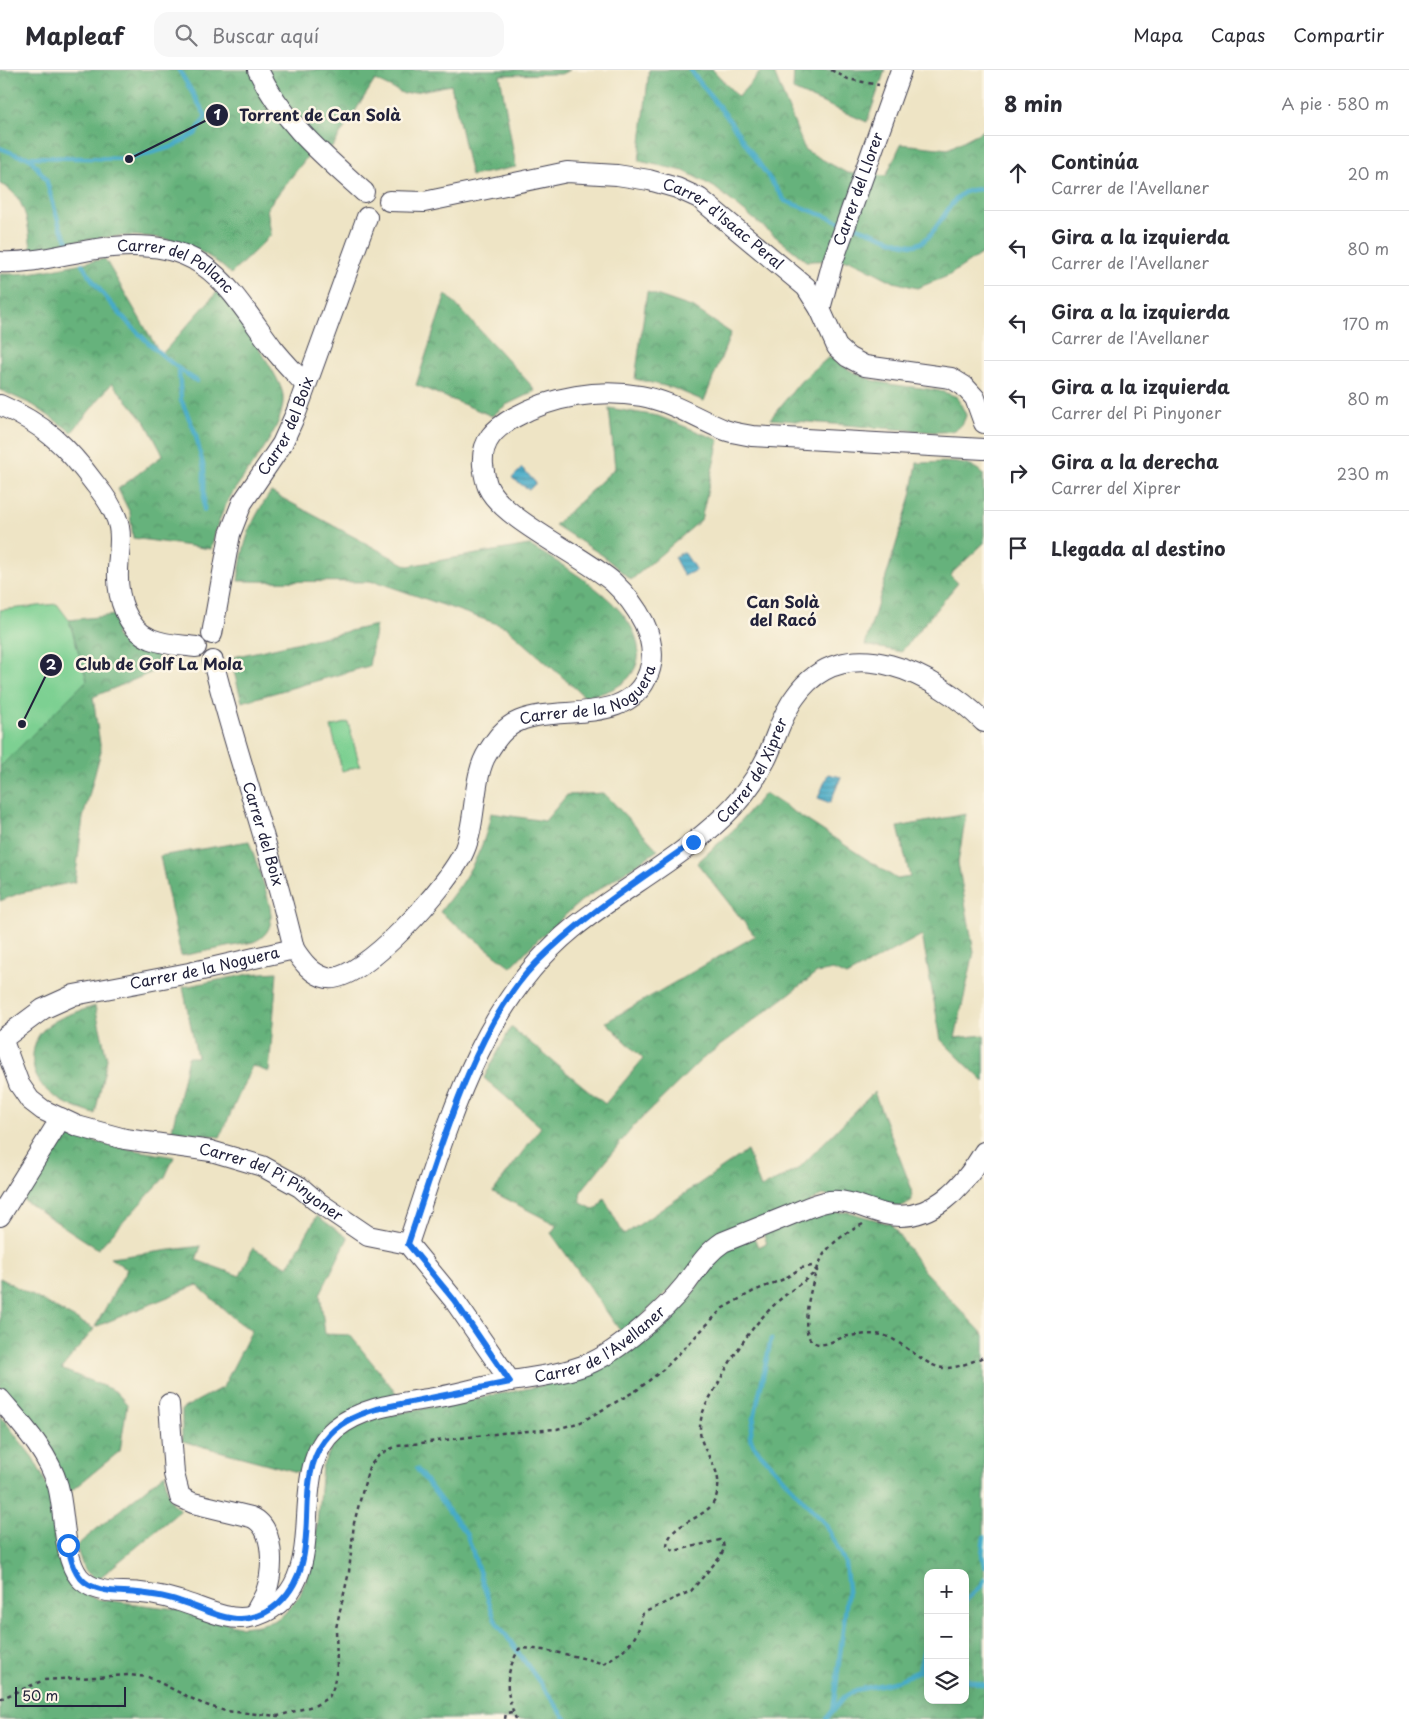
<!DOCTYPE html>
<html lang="es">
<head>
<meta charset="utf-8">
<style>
	body { margin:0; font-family:"Playpen Sans",sans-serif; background:#f7f7f7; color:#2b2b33 }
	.controls { position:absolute; right:15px; bottom:15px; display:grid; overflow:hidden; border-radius:10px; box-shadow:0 2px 12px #0003 }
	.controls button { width:45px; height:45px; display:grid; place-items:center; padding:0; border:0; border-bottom:1px solid #e1e1e2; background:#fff; color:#2b2b33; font:25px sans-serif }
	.scale { position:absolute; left:15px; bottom:12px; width:111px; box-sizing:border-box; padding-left:5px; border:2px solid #22223b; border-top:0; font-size:14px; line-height:18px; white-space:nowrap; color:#22223b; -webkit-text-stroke:4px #fcf5e5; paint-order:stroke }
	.stop { position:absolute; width:15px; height:15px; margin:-11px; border:4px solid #1a73e8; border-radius:50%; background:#fff }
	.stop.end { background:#1a73e8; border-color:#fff; box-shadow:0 1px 5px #0008 }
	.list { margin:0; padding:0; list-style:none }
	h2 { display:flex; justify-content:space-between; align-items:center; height:65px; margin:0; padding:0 20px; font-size:21px }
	h2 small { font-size:16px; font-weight:400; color:#7c7c81 }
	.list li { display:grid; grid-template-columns:32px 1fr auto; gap:15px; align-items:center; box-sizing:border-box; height:75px; padding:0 20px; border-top:1px solid #e1e1e2 }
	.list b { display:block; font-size:19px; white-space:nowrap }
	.list p { margin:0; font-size:16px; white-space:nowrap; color:#7c7c81 }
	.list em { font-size:16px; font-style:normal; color:#7c7c81 }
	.icon { flex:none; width:28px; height:28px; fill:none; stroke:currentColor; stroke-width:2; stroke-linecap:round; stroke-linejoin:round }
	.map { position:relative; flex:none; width:984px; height:1649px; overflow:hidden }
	header { display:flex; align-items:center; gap:30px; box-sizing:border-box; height:70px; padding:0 25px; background:#fff; border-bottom:1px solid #e1e1e2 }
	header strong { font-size:24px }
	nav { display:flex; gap:28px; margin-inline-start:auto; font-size:18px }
	.search { width:350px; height:45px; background:#f7f7f7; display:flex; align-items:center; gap:12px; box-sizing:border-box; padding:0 18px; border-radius:15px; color:#7c7c81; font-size:19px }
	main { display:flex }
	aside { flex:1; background:#fff }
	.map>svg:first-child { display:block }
	.grass { fill:#7dd092; stroke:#507966 }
	.forest { fill:url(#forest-crowns); stroke:#446a5c; fill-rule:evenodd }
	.water { fill:url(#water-rules); stroke:#346681 }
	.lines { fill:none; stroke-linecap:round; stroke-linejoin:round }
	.stream { stroke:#47abc7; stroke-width:4.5 }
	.minor-casing { stroke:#413f50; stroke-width:22 }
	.path { stroke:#413f50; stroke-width:2.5; stroke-dasharray:4 4; stroke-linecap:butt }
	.minor { stroke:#fff; stroke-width:20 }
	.route { stroke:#1a73e8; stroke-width:6 }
	.labels { text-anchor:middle; stroke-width:5; stroke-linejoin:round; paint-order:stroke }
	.street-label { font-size:15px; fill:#22223b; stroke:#fcf5e5 }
	.neighbourhood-label { font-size:16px; font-weight:bold; fill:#22223b; stroke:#fcf5e5 }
	.leader { fill:none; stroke:#22223b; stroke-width:2 }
	.callout-dot { fill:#22223b; stroke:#fcf5e5; stroke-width:2 }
	.mark-label { font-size:15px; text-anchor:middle; font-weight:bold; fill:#fff }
	.callout-label { font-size:16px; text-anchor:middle; font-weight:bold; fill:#22223b; stroke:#fcf5e5; stroke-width:5; stroke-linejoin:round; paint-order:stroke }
</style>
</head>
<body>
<header>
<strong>Mapleaf</strong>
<div class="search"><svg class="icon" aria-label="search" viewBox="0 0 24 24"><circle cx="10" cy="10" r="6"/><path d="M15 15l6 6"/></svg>Buscar aquí</div>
<nav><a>Mapa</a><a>Capas</a><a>Compartir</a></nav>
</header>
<main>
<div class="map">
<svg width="984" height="1649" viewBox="0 0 984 1649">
	<defs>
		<pattern id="forest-crowns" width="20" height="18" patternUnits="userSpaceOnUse" patternTransform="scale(1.25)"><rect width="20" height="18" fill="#66b27c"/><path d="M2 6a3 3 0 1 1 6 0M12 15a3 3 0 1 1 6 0" fill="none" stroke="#549067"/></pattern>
		<pattern id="water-rules" width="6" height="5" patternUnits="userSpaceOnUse" patternTransform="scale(1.25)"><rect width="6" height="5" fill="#47abc7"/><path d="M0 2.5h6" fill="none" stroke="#3b8ba3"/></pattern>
	</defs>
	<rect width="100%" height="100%" fill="#fcf5e5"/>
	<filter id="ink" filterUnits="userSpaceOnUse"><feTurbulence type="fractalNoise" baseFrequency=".02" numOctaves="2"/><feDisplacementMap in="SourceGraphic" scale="10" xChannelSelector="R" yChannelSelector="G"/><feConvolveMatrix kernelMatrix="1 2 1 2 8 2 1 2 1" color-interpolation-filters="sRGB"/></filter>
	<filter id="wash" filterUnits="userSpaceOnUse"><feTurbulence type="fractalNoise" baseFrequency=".0096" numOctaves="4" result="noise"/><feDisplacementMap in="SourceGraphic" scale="20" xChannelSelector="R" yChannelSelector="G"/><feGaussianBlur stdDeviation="1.12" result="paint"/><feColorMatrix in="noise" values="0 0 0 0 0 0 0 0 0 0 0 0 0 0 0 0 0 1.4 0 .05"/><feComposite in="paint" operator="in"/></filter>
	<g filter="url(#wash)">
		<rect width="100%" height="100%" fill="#eee4c5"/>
		<g class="grass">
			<polygon points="57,534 69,550 87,610 0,697 0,540"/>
			<polygon points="348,652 360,696 342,701 331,657"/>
		</g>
		<g class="forest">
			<path d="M0,0h570l-9,4 -61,1 16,92 -45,9 -20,-91 -47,9 -29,-14 -42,66 -25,10 -41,52 4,27 -40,39c-58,-56 -128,-37 -200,-25 -3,-25 -5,-54 -31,-65z"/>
			<polygon points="649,0 713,0 738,27 762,0 773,0 805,80 847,103 886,106 901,74 948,79 984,60 984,182 948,206 917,218 894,212 851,190 806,191 714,117 684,101 639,91"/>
			<polygon points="794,0 885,0 867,52 793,20"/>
			<path d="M105,189l56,96 57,-64c14,17 63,85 65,104 3,35 -38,75 -54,104 -9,16 -14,33 -18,50l-78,-11 -3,-25 -12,-24 45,-34 -17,-32 -34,-40 -40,49 -39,-27 -33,-15v-116c36,2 70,-10 105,-15z"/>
			<polygon points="647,222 694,238 731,263 704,331 673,318 635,309"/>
			<polygon points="446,224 531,315 535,321 506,335 492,346 416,315"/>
			<path d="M829,287c19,13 37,23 60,27 23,4 46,3 68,13l9,18c-4,17 -16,17 -32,17l-164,-13 31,-38z"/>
			<polygon points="609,338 658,346 719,370 701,450 631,510 602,485 555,455 615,398"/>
			<path d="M917,393c20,0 52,-5 66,11l1,69 -34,32 8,8 -57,69 -36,-7 46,-149z"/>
			<path d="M271,422l137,74 121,-21c34,21 122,67 108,118 -7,23 -31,30 -52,34l-79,-70 -129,-45 -139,-1c5,-37 11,-58 33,-89z"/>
			<polygon points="115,545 123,559 115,564 120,571 128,566 141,578 174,593 93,627 101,681 83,748 75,812 20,823 0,831 0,697 87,610 69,550"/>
			<polygon points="376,555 369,596 242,632 234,602 233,587"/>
			<path d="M604,723l54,57 -77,51 -48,43 -22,23 -71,-55c25,-33 43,-57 51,-99l54,8 22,-26z"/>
			<polygon points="765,723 897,809 910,807 898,757 966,744 958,793 974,882 955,968 984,965 984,1012 941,970 922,865 846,906 833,900 817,903 701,990 633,1057 582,1120 580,1124 581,1133 593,1139 599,1137 604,1128 624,1165 747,1081 761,1118 798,1099 874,1022 911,1117 912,1131 900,1137 822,1125 681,1208 642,1246 621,1262 551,1163 557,1155 493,1122 541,1057 484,1008 511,957 605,1034 643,989 606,952 755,866 697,793 733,760"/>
			<path d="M249,771c6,19 21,56 22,74 1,14 -7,23 -18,27l-72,14 -21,-100z"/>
			<polygon points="277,902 269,1002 252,996 220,1067 172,1060 188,987 197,987 183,917 249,904"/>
			<path d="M95,936l12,53 -12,55c-29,-8 -66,-24 -62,-60 1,-9 4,-18 10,-24 14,-14 35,-18 52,-24z"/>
			<polygon points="73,1065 112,1076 174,1087 165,1107 98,1179 23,1130 59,1073"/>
			<path d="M848,1142l43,12 33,47 60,64v384h-984v-304l33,43 9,17 6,13 12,67 5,18 12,17 19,9 80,10 66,18 16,-2 16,-4 10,-7 16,-19 14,-38 8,-90 11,-23 19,-15 22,-10 26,-6 141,-27 128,-71 23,-21 23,-35 9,-7 30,-15 4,10 9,-4 -4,-9 57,-21zM928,1503h37v127h-37z"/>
			<polygon points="317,1146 348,1168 320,1224 325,1264 350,1265 398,1325 368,1332 305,1404 182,1371 182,1339 223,1317 252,1260 239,1253 197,1215 95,1257 127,1199 110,1188 201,1176 196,1190 240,1206 253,1178 288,1197"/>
			<polygon points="0,1208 94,1259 61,1299 115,1321 127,1334 120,1381 67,1424 22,1344 0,1316"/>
			<path d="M165,1403c1,15 3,29 16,37l-84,70 -13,-10 -8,-24z"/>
		</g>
		<g class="water">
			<polygon points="522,398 536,413 529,420 512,408"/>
			<polygon points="684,482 696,500 684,506 674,487"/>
			<polygon points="828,704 841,707 830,733 818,728"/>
		</g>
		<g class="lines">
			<g class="stream">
				<polyline points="690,0 725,44 785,131 841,152"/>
				<polyline points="0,78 20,86 29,87 129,89 171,77 195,64 206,46 179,0"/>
				<polyline points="29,87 46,109 60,157 69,173"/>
				<path d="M851,155c15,4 49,21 63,20 19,-1 33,-44 51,-53 5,-2 13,-3 19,-3"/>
				<path d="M82,194c24,40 76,93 115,117"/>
				<polyline points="179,300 181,330 195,362 204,399 204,440"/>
				<polyline points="771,1269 750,1367 754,1376 826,1455 845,1493 848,1519 833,1641"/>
				<polyline points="417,1399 467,1465 495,1550 566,1649"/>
				<polyline points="984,1467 982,1484 984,1496"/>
				<polyline points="965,1531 981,1516 984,1510"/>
				<polyline points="919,1601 928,1562"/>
				<polyline points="919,1601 928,1603"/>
				<polyline points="965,1609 984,1615"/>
				<polyline points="826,1649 844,1627 856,1620 894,1612 919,1601"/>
			</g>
		</g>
	</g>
	<g filter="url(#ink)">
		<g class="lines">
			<defs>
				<g id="minor">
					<path d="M258,0c24,51 65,85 106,122"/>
					<path id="s1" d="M389,131l35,1 143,-30 50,3 32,5 28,8 22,10 107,89 14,22 17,38 11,10 17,9 86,12 13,8 11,12 9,25"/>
					<path id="s2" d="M0,192c39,2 75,-12 113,-15 92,-8 112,36 159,100 10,13 22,25 33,37"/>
					<path id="s3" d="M820,239l13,-48 68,-191"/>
					<path d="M0,335c44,19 67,41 95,79 10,12 21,27 24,43 3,15 -1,30 -1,45 -1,24 8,57 33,67 14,6 30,6 45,8"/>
					<path id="s4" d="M212,564l18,-100 12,-31 40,-59 14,-31 71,-196"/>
					<path id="s5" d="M213,591c24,97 59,191 81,288"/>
					<path id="s6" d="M0,971l43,-32 31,-14 115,-22 105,-24c8,12 18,26 33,29 35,6 124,-96 137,-127 13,-29 8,-75 24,-99 8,-13 16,-25 31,-31 40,-17 111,6 130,-49 6,-17 2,-34 -5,-49 -8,-16 -18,-29 -31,-41 -29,-26 -111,-63 -125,-95 -3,-7 -4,-15 -5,-22 -2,-24 12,-37 32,-48 38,-21 83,-28 126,-21 30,5 56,23 84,34 8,3 18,4 27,6l232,13"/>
					<path id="s7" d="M3,971l16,43 11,16 13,10 34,16 48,13 86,12 51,15 38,21 15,13 53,36 40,8 46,56 56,81"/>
					<polyline points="0,1146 61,1048"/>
					<path id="s8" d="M408,1174c38,-111 69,-237 164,-315 48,-39 105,-68 150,-111 18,-17 33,-37 44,-59 10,-20 15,-43 29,-62 49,-71 142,-22 189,25"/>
					<path id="s9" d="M0,1329c22,26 48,53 58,87 7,26 5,71 21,91 11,13 28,15 43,15 19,0 39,3 57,9 22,6 48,21 71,16 21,-4 39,-19 47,-39 19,-45 -2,-116 38,-149 29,-24 69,-26 104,-32 24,-4 48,-12 72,-16 26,-4 52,-7 77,-17 30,-12 77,-54 97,-79 12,-16 21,-32 38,-43 22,-9 45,-18 67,-27 12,-5 26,-12 40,-14 18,-2 38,9 55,13 45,11 79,-28 99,-62"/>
					<path d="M169,1334l5,70 6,23 13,6 58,14c25,10 22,54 15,75 -3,8 -9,16 -12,24"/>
				</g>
			</defs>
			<use href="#minor" class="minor-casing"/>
			<g class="path">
				<polyline points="831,0 848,9 879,15"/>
				<path d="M863,1154c-15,8 -30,17 -39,30 -9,14 -27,76 -12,87 11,9 24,-3 36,-5 9,-1 24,-3 34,-1 7,1 14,6 20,10 38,26 37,30 82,12"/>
				<path d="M0,1629l44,-19 85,-5 19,2 55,27 22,7 53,5 38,-11 13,-8 4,-8 4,-21 -1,-40 13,-56 5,-49 15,-56 11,-13 17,-8 105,-13 55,-4 24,-7 56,-32 28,-22 58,-60 31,-17 30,-12 17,-11 11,-2 5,5c-15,12 -31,22 -45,36 -23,23 -39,48 -54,77 -8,14 -18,27 -18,45 0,26 26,39 16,68 -7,23 -47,24 -49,49l7,5 46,-11 3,3 1,6 -4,8 -29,34 -48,22c-6,30 -16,35 -40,51 -11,-5 -75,-19 -84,-15 -15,27 -14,42 -3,70"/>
				<polyline points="505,1649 506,1643 512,1642"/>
			</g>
			<use href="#minor" class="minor"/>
		</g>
	</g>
	<g class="lines" filter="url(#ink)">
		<path class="route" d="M68,1475c6,37 20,46 56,47 18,1 38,3 55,9 20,6 41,18 62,18 14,-1 28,-7 38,-16 48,-45 11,-118 46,-163 12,-17 32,-25 51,-31l134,-27 -56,-82 -46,-56c29,-85 65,-217 128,-281 46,-47 104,-83 157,-121"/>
	</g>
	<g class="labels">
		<g class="street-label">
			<text dy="5" stroke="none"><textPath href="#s3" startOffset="126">Carrer del Llorer</textPath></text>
			<text dy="5" stroke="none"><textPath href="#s1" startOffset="351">Carrer d'Isaac Peral</textPath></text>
			<text dy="5" stroke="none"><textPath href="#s2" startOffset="182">Carrer del Pollanc</textPath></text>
			<text dy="5" stroke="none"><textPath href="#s4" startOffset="224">Carrer del Boix</textPath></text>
			<text dy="5" stroke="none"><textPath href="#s6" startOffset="774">Carrer de la Noguera</textPath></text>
			<text dy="5" stroke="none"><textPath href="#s8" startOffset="604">Carrer del Xiprer</textPath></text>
			<text dy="5" stroke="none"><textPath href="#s5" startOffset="180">Carrer del Boix</textPath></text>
			<text dy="5" stroke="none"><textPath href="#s6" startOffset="221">Carrer de la Noguera</textPath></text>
			<text dy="5" stroke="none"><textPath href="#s7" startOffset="324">Carrer del Pi Pinyoner</textPath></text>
			<text dy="5" stroke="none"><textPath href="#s9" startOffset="881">Carrer de l'Avellaner</textPath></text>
		</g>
		<g class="neighbourhood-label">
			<text x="783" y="538">Can Solà<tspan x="783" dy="18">del Racó</tspan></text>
		</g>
	</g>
	<path class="leader" d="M129 89L217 45M22 654L51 595"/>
	<g class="callout-dot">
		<circle cx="129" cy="89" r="5"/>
		<circle cx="22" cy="654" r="5"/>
		<circle cx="217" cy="45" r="12"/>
		<circle cx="51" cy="595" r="12"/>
	</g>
	<g class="mark-label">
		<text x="217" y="50">1</text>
		<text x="51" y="600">2</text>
	</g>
	<g class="callout-label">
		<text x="320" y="51">Torrent de Can Solà</text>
		<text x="159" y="600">Club de Golf La Mola</text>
	</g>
</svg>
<div class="controls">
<button>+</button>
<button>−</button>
<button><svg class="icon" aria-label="layers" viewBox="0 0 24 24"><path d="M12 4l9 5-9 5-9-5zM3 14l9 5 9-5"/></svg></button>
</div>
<div class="scale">50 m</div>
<div class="stop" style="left:68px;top:1475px"></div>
<div class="stop end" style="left:693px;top:772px"></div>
</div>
<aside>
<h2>8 min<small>A pie · 580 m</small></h2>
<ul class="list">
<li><svg class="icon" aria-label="ahead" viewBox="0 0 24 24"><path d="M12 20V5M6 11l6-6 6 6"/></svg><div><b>Continúa</b><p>Carrer de l'Avellaner</p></div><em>20 m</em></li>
<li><svg class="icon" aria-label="left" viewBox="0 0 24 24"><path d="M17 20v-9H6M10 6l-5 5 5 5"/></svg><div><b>Gira a la izquierda</b><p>Carrer de l'Avellaner</p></div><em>80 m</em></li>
<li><svg class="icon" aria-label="left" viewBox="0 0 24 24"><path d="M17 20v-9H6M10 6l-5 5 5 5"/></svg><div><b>Gira a la izquierda</b><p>Carrer de l'Avellaner</p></div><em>170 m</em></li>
<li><svg class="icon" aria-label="left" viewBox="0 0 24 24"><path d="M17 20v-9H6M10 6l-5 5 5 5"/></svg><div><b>Gira a la izquierda</b><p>Carrer del Pi Pinyoner</p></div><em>80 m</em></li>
<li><svg class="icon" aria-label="right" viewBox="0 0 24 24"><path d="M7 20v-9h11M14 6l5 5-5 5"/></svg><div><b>Gira a la derecha</b><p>Carrer del Xiprer</p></div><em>230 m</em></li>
<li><svg class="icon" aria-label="arrive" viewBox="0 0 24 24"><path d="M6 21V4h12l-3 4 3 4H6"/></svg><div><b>Llegada al destino</b></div></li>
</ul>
</aside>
</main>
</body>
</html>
